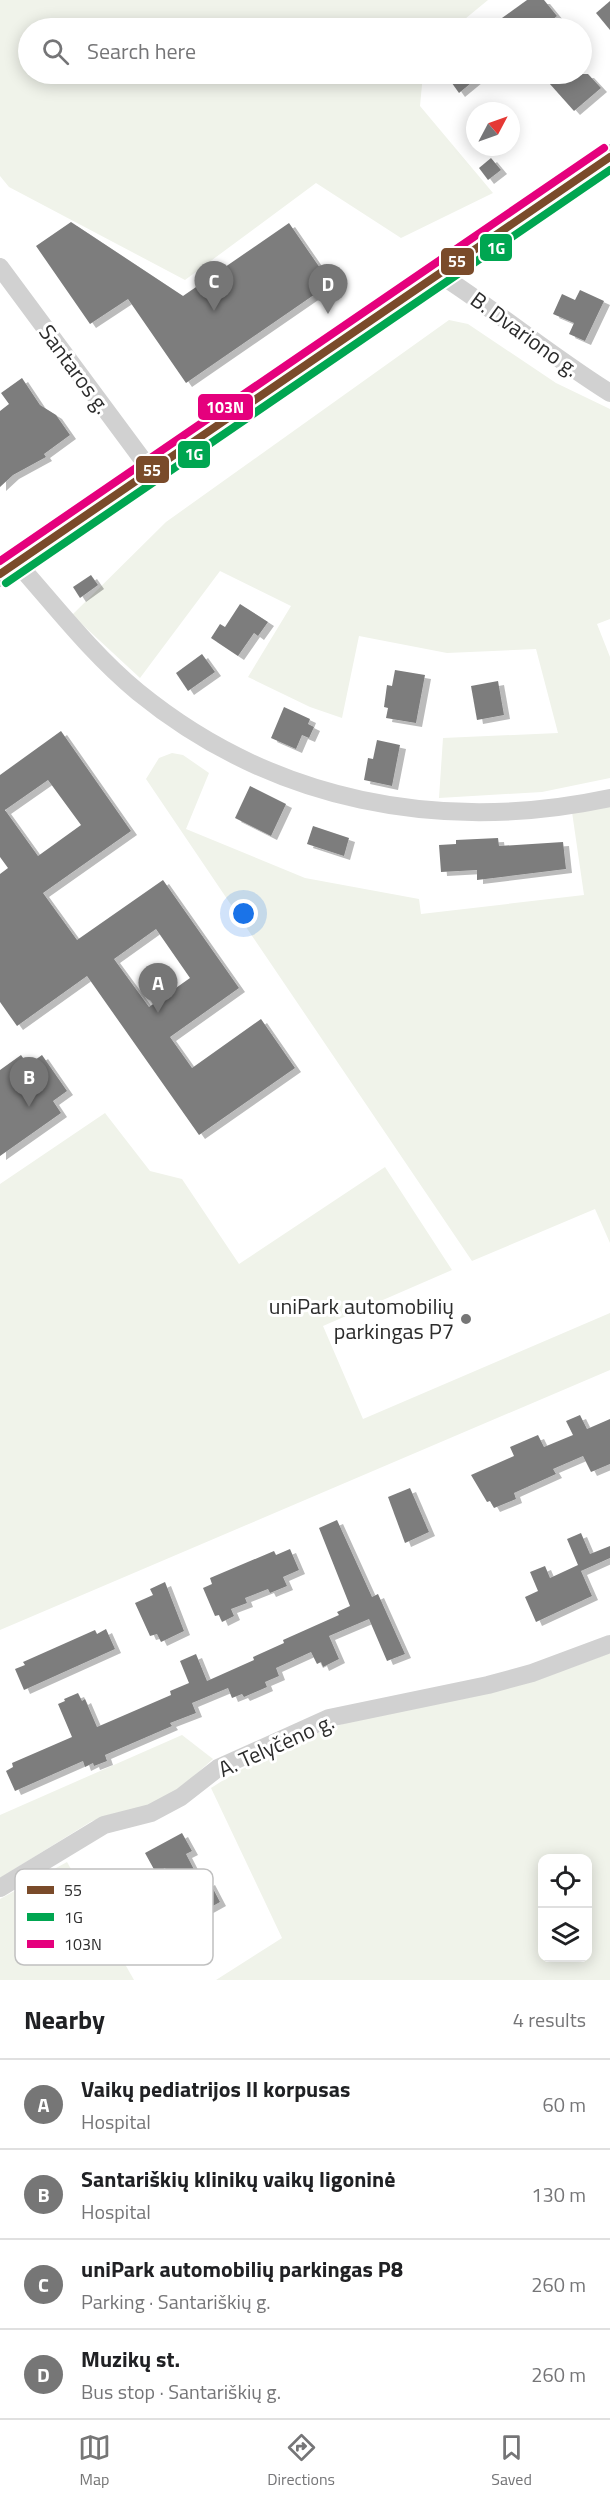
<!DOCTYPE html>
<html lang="en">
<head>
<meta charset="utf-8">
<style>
	body { margin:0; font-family:"Titillium Web",sans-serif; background:#f2f2f2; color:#202124 }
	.controls { position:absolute; right:18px; bottom:18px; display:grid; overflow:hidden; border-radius:12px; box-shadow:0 3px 15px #0003 }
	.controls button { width:54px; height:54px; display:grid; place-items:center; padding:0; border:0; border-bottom:2px solid #e0e0e0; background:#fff; color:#202124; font:30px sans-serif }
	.compass { position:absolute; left:466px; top:102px; width:54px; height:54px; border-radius:50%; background:#fff; box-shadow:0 3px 15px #0003; rotate:49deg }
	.you { position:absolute; left:244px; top:914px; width:21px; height:21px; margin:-15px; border:4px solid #fff; border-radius:50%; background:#1a73e8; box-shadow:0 0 0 9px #1a73e833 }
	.badge { display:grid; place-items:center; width:39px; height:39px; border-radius:50%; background:#767676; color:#fff; font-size:20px; font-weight:700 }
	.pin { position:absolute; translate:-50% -50px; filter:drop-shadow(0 2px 3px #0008) }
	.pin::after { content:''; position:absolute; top:32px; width:21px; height:18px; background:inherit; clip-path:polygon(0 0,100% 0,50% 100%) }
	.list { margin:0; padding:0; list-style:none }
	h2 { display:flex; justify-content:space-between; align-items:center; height:78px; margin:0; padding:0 24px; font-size:26px }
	h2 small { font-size:20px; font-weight:400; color:#757577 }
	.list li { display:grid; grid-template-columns:39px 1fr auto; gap:18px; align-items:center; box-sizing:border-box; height:90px; padding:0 24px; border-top:2px solid #e0e0e0 }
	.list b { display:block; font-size:22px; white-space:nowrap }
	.list p { margin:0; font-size:20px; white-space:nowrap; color:#757577 }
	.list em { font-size:20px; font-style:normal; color:#757577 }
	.icon { flex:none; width:33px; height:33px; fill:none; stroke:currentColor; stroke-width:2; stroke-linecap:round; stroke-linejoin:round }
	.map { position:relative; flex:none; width:610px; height:1980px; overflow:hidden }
	.search { position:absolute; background:#fff; box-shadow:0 3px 15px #0003; left:18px; right:18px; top:18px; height:66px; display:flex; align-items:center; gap:15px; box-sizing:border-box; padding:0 21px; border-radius:33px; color:#757577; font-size:22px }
	.sheet { height:438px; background:#fff }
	nav { display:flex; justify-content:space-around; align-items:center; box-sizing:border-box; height:84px; border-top:2px solid #e0e0e0; background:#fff; font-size:16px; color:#757577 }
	nav a { display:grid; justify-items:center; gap:3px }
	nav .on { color:#767676 }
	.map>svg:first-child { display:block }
	.green { fill:#f0f3ea; fill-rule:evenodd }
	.building { fill:#7d7d7d; fill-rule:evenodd; filter:url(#shadow) }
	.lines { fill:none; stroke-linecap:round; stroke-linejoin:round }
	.street { stroke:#d1d1d1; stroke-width:18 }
	.secondary { stroke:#cacaca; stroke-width:26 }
	.bus-1-casing { stroke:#fff; stroke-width:12 }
	.bus-2-casing { stroke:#fff; stroke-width:12 }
	.bus-3-casing { stroke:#fff; stroke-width:12 }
	.bus-1 { stroke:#7a4b2a; stroke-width:8 }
	.bus-2 { stroke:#00a651; stroke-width:8 }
	.bus-3 { stroke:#e5007d; stroke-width:8 }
	.poi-dot { fill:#767676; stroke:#fff; stroke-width:2 }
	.labels { text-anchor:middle; stroke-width:6; stroke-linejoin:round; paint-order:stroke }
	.street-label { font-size:22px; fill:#2c2c2c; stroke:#fff }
	.poi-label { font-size:22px; fill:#2c2c2c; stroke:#fff; text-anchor:end }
	.key { fill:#fff; stroke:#c0c0c0; stroke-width:1.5 }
	.key-label { font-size:16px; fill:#2c2c2c }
	.line-badge { stroke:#fff; stroke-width:2 }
	.badge-label { font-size:16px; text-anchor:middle; font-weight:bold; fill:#fff }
</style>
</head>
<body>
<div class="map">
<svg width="610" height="1980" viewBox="0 0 610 1980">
	<defs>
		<filter id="shadow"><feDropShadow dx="6" dy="4" stdDeviation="0" flood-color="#0004"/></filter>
	</defs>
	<rect width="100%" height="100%" fill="#fff"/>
	<g class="green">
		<polygon points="0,0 488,0 454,28 28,28 28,74 423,74 420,106 493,193 401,238 316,183 185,280 9,187 0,176"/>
		<polygon points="449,320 468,324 556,383 610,409 610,619 597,624 610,657 610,778 542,792 439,798 443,738 558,733 536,649 447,653 359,636 342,718 310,707 248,677 291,606 220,571 140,678 72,615 166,522"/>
		<polygon points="172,753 183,755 209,773 186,829 305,878 419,899 421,914 584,895 572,812 610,805 610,1243 595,1209 472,1261 146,779 159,758"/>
		<polygon points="105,1113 150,1171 182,1179 239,1264 385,1167 452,1270 323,1326 363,1419 610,1313 610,1370 0,1630 0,1184"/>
		<path d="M610,1653v327h-394l66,-42 -71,-150c44,-29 94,-52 144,-68 38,-12 81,-15 121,-24 46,-10 90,-26 134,-43zM542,1858h46v100h-46z"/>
		<polygon points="182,1735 213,1759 174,1794 154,1805 92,1821 0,1878 0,1815"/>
		<polygon points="67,1862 134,1980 0,1980 0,1899"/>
	</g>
	<g class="building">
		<polygon points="527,0 544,0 557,16 542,28 488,28"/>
		<polygon points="610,1 610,30 596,13"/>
		<polygon points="456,74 482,74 459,93 449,79"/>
		<polygon points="541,74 588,74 601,88 574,111"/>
		<polygon points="491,158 501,170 488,180 479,168"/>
		<polygon points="71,222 183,296 289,223 320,268 327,264 337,279 186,383 128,299 90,324 36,246"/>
		<polygon points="580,290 604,301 585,341 569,334 574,323 553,314 562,294 575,300"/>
		<polygon points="22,378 40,405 56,415 70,435 44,454 46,457 13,475 0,487 0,411 9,404 1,393"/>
		<polygon points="91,575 98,585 80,598 73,587"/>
		<polygon points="240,604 268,622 258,636 254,633 238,656 211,638 220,624 225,627"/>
		<polygon points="202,654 215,672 188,691 176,673"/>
		<polygon points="395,670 425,675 416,723 386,718 388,708 384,707 387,685 392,686"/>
		<polygon points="498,681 504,715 477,720 471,686"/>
		<polygon points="284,707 310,719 308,724 314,727 309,738 302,735 296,749 271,738"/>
		<path d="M61,731l70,100 -88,62 34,47 86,-60 76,108 -69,49 22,31 69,-49 34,49 -96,67 -112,-159 -70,50 -17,-24v-128l8,-6 -8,-11v-82zM48,780l33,45 -43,31 -33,-46zM156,929l34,49 -41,29 -35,-48z"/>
		<polygon points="377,740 400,745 392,786 364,780 368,758 373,759"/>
		<polygon points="250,786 286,804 271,836 235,818"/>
		<polygon points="313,826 349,838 344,856 307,844"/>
		<polygon points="498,838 499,846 563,842 566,869 477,880 477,870 441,872 439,845 456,844 456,840"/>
		<polygon points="21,1055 28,1065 42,1055 67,1091 53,1101 61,1113 0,1156 0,1070"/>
		<polygon points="580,1415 587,1429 610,1419 610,1464 591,1472 583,1456 553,1469 556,1474 514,1493 516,1499 494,1508 490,1501 487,1502 471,1475 514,1456 510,1447 538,1435 544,1447 573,1435 566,1421"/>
		<polygon points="410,1488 429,1532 405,1543 388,1497"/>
		<polygon points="337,1520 372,1597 378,1594 405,1654 387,1661 369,1619 329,1636 339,1659 323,1667 321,1662 317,1664 311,1652 276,1668 279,1676 265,1682 267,1687 244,1697 242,1694 232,1698 228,1688 192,1703 196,1713 170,1723 172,1726 105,1755 107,1761 94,1766 93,1763 85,1767 83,1761 15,1791 6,1771 13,1767 12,1763 72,1737 58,1704 65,1701 64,1699 78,1693 82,1701 85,1699 97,1727 171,1695 170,1691 189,1683 180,1661 196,1654 207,1681 254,1660 253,1657 284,1643 283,1640 339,1615 337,1612 350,1606 319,1528"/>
		<polygon points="581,1533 590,1554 610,1546 610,1558 581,1571 592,1596 536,1622 525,1597 538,1591 530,1572 545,1566 550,1578 578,1565 567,1539"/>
		<polygon points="290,1549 299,1570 283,1577 287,1586 270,1593 268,1589 245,1598 247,1603 231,1609 234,1616 222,1622 219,1615 215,1616 203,1588 212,1584 210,1578 274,1551 276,1555"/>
		<polygon points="165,1582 184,1631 161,1642 157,1634 150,1636 135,1603 153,1595 150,1589"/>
		<polygon points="106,1629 115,1649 24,1690 15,1669 25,1665 23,1662 95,1630 97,1634"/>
		<polygon points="182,1833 192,1851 186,1854 202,1885 209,1881 220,1902 184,1922 174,1903 182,1898 165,1868 156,1873 145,1853"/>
	</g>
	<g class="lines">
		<g class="street">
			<polyline points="0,267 151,471"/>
			<path d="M439,274c59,38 112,82 171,119"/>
			<path d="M17,563c39,44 75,91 121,129 135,110 303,142 472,106"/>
			<polyline points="0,1888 104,1825 151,1813 181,1797 218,1768 329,1718 488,1685 532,1673 610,1644"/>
		</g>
		<polyline class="secondary" points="0,574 610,157"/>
		<defs>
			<polyline id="bus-1" points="0,574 610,157"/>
			<polyline id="bus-2" points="6,583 610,170"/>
			<polyline id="bus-3" points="0,561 604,148"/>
		</defs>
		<use href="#bus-1" class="bus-1-casing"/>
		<use href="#bus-2" class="bus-2-casing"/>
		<use href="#bus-3" class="bus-3-casing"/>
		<use href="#bus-1" class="bus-1"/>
		<use href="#bus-2" class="bus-2"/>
		<use href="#bus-3" class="bus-3"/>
	</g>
	<circle class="poi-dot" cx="466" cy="1319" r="6"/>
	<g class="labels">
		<g class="street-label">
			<text transform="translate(525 334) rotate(36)" y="8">B. Dvariono g.</text>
			<text transform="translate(75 369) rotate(54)" y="8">Santaros g.</text>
			<text transform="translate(276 1745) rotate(-24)" y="8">A. Telyčėno g.</text>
		</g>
		<g class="poi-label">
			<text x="454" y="1314">uniPark automobilių<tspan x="454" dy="25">parkingas P7</tspan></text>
		</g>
	</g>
	<rect x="15" y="1869" width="198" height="96" rx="9" class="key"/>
	<rect x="27" y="1886" width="27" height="8" fill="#7a4b2a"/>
	<rect x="27" y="1913" width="27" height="8" fill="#00a651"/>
	<rect x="27" y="1940" width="27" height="8" fill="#e5007d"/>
	<g class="key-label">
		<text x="64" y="1896">55</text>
		<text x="64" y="1923">1G</text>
		<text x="64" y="1950">103N</text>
	</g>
	<g class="line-badge">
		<rect x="479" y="233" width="34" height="29" rx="6" fill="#00a651"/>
		<rect x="440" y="247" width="35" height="29" rx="6" fill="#7a4b2a"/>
		<rect x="197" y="393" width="57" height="28" rx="6" fill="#e5007d"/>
		<rect x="177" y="440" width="34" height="29" rx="6" fill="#00a651"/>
		<rect x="135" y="455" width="35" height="29" rx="6" fill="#7a4b2a"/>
	</g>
	<g class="badge-label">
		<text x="496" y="254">1G</text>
		<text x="457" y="267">55</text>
		<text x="225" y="413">103N</text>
		<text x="194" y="460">1G</text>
		<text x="152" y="476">55</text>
	</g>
</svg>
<div class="controls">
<button><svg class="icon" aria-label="locate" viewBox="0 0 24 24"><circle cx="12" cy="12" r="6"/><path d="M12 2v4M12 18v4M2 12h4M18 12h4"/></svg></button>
<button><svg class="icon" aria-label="layers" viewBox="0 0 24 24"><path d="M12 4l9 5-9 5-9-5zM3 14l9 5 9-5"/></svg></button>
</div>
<svg class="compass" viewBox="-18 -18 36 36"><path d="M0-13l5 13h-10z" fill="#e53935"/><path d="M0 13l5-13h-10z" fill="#757577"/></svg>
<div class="you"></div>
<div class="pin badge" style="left:158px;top:1013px">A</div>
<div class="pin badge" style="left:29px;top:1107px">B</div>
<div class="pin badge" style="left:214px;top:311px">C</div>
<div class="pin badge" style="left:328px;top:314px">D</div>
<div class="search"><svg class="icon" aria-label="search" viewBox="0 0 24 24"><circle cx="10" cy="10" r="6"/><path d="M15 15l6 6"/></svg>Search here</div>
</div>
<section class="sheet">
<h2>Nearby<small>4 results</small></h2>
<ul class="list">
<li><span class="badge">A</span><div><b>Vaikų pediatrijos II korpusas</b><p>Hospital</p></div><em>60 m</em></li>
<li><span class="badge">B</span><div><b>Santariškių klinikų vaikų ligoninė</b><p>Hospital</p></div><em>130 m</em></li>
<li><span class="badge">C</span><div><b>uniPark automobilių parkingas P8</b><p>Parking · Santariškių g.</p></div><em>260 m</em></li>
<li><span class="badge">D</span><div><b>Muzikų st.</b><p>Bus stop · Santariškių g.</p></div><em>260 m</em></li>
</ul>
</section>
<nav>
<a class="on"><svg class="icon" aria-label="map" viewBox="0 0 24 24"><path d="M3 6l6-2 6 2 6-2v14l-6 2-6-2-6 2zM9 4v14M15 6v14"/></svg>Map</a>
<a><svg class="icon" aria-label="directions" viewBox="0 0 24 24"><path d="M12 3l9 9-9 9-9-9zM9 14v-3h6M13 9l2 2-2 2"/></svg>Directions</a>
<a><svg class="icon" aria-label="saved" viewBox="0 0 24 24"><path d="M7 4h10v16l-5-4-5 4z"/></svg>Saved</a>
</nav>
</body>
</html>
